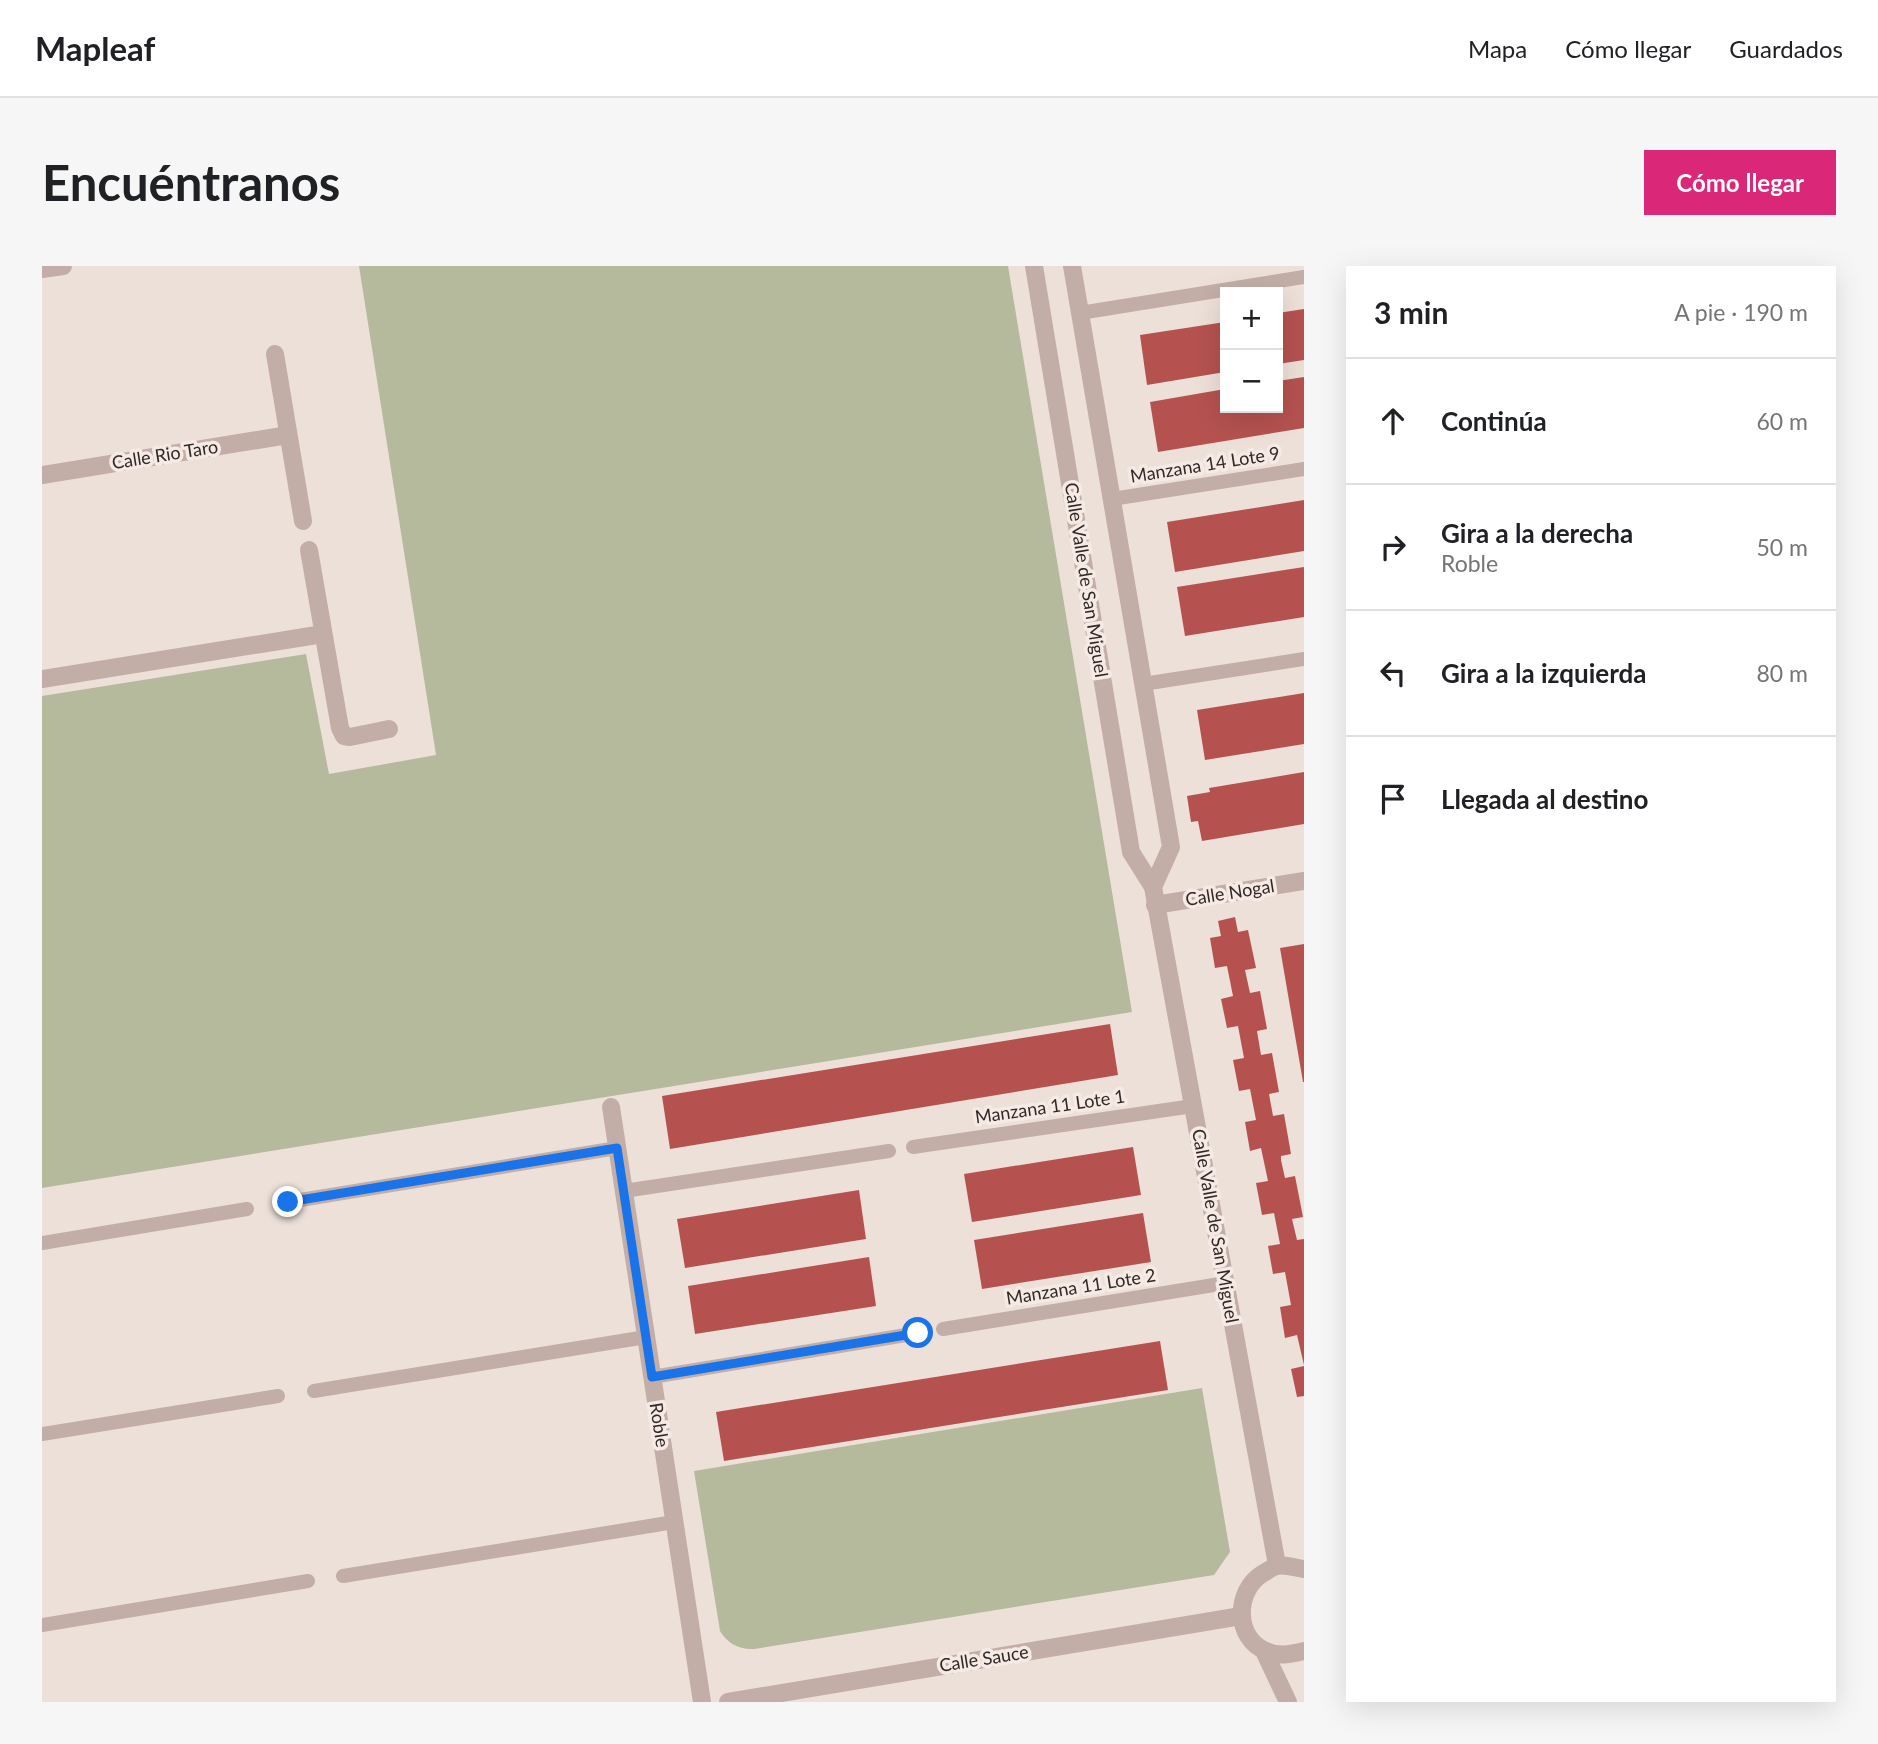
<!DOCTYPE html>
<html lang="es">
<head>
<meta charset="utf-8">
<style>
	body { margin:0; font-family:Lato,sans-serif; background:#f6f6f6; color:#202124 }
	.controls { position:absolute; right:21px; top:21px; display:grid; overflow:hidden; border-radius:0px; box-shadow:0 7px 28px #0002 }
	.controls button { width:63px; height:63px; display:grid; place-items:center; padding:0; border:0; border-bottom:2px solid #e0e0e0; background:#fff; color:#202124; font:35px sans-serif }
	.stop { position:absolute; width:21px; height:21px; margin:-16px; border:5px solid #1a73e8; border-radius:50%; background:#fff }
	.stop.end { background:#1a73e8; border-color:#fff; box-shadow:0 2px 7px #0008 }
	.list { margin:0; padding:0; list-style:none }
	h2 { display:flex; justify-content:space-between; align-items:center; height:91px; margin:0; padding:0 28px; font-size:30px }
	h2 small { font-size:23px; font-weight:400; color:#757577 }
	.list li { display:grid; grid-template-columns:46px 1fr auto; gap:21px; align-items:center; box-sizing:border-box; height:126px; padding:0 28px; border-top:2px solid #e0e0e0 }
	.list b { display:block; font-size:26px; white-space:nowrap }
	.list p { margin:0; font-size:23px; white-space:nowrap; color:#757577 }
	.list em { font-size:23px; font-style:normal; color:#757577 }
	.icon { flex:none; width:38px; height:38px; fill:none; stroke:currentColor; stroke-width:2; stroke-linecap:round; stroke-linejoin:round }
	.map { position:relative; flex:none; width:1262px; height:1436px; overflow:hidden; border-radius:0px }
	header { display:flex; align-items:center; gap:42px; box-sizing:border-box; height:98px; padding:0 35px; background:#fff; border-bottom:2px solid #e0e0e0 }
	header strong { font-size:33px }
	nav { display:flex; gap:38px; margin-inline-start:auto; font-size:24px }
	.intro { display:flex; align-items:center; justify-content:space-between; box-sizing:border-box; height:168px; padding:0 42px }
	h1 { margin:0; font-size:49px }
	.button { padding:18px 32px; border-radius:0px; background:#db2777; color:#fff; font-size:24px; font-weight:700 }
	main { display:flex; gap:42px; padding:0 42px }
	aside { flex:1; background:#fff; border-radius:0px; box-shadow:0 7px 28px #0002 }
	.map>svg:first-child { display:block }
	.green { fill:#b6ba9c }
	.building { fill:#b55250 }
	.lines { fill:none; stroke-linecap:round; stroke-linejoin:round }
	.service { stroke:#c3aea7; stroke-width:14 }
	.minor { stroke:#c3aea7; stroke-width:18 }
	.route { stroke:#1a73e8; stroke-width:9 }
	.labels { text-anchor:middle; stroke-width:7; stroke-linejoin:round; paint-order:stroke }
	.street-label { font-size:18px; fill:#312826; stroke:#f6eae5 }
</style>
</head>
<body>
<header>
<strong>Mapleaf</strong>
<nav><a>Mapa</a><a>Cómo llegar</a><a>Guardados</a></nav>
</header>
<div class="intro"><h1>Encuéntranos</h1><a class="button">Cómo llegar</a></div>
<main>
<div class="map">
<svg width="1262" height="1436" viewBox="0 0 1262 1436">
	<rect width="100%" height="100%" fill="#ede0d9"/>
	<g class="green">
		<polygon points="317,0 966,0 1090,746 0,922 0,430 264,388 287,508 394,489"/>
		<path d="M1160,1122l28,164 -16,23 -460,74c-15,1 -27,-6 -34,-18l-26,-160z"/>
	</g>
	<g class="building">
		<polygon points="1262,43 1262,94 1236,98 1236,47"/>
		<polygon points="1183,56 1183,106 1105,119 1098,69"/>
		<polygon points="1262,111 1262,162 1116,186 1108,136 1183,123 1183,142 1236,142 1236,115"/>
		<polygon points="1262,234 1262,285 1133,306 1125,256"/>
		<polygon points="1262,301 1262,351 1143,370 1135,321"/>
		<polygon points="1262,427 1262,478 1163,494 1155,444"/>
		<polygon points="1262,506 1262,558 1160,575 1156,555 1149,556 1145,530 1168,526 1167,522"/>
		<polygon points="1193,651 1196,666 1206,664 1214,702 1203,704 1208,727 1218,725 1225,763 1215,765 1219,789 1230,787 1237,826 1227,828 1231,850 1242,848 1249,888 1239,890 1239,894 1243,912 1253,910 1261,951 1250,953 1255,974 1262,973 1262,1099 1255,1069 1243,1072 1238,1041 1249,1039 1243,1006 1231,1008 1226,980 1238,978 1232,947 1220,949 1214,917 1226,915 1219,882 1208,885 1203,856 1214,854 1208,823 1197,825 1191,794 1202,792 1196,760 1185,762 1179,733 1191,730 1185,700 1173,702 1168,672 1179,670 1176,655"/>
		<polygon points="1262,678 1262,816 1261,816 1238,682"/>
		<polygon points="1068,758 1076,809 628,883 620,830"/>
		<polygon points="1091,881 1099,929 930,956 922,908"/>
		<polygon points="817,924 824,973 643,1002 635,953"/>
		<polygon points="1101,947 1109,996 940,1023 932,974"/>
		<polygon points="827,991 834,1040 653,1068 646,1020"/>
		<polygon points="1118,1075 1126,1124 682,1195 674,1146"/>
		<polygon points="1262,1100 1262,1130 1255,1131 1249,1103"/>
	</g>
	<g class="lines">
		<g class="service">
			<polyline points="1038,47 1262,11"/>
			<polyline points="1070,233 1262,203"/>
			<polyline points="1101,418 1262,393"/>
			<polyline points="871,881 1151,840"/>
			<polyline points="582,925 847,885"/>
			<polyline points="246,936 575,882"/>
			<polyline points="0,977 205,943"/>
			<polyline points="901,1063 1184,1017"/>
			<polyline points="610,1111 876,1067"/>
			<polyline points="272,1125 604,1071"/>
			<polyline points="0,1168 236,1130"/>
			<polyline points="301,1310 632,1256"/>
			<polyline points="0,1359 266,1315"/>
		</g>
		<g class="minor">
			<polyline points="992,0 1089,586 1111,621 1235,1299"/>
			<polyline points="1030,0 1129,581 1111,621"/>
			<polyline points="0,3 21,0"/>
			<polyline points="233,88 261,255"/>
			<polyline points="0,209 246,169"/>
			<polyline points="267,284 298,462 302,470 308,471 347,463"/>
			<polyline points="0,413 281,368"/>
			<polyline points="1113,639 1262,615"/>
			<polyline points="569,841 660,1436"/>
			<path d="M1262,1303c-8,-1 -20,-5 -27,-3 -5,1 -11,6 -15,8 -27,17 -28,64 4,77 13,6 25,3 38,0"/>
			<polyline points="1222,1385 1246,1436"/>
			<polyline points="686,1436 1199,1350"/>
		</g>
	</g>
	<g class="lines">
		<polyline class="route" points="246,936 575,882 610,1111 876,1067"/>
	</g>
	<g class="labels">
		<g class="street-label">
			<text transform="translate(123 189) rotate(-9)" y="6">Calle Rio Taro</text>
			<text transform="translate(1163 199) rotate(-9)" y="6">Manzana 14 Lote 9</text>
			<text transform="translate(1044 314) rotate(81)" y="6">Calle Valle de San Miguel</text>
			<text transform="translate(1188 627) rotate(-9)" y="6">Calle Nogal</text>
			<text transform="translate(1008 841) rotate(-8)" y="6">Manzana 11 Lote 1</text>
			<text transform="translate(1173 960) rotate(80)" y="6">Calle Valle de San Miguel</text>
			<text transform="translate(1039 1021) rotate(-9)" y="6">Manzana 11 Lote 2</text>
			<text transform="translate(617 1159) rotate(81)" y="6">Roble</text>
			<text transform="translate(942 1393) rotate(-9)" y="6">Calle Sauce</text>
		</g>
	</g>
</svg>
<div class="controls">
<button>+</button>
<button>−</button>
</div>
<div class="stop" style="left:876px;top:1067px"></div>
<div class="stop end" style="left:246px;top:936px"></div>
</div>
<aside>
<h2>3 min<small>A pie · 190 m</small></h2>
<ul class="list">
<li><svg class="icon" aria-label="ahead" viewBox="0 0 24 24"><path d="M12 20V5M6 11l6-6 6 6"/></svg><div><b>Continúa</b></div><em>60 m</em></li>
<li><svg class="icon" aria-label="right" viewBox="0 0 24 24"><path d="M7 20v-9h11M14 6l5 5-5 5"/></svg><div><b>Gira a la derecha</b><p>Roble</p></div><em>50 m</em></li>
<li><svg class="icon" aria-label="left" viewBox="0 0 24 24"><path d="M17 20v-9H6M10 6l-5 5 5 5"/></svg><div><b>Gira a la izquierda</b></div><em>80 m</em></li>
<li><svg class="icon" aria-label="arrive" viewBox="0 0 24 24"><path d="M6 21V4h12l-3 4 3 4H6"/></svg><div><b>Llegada al destino</b></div></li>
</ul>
</aside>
</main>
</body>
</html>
